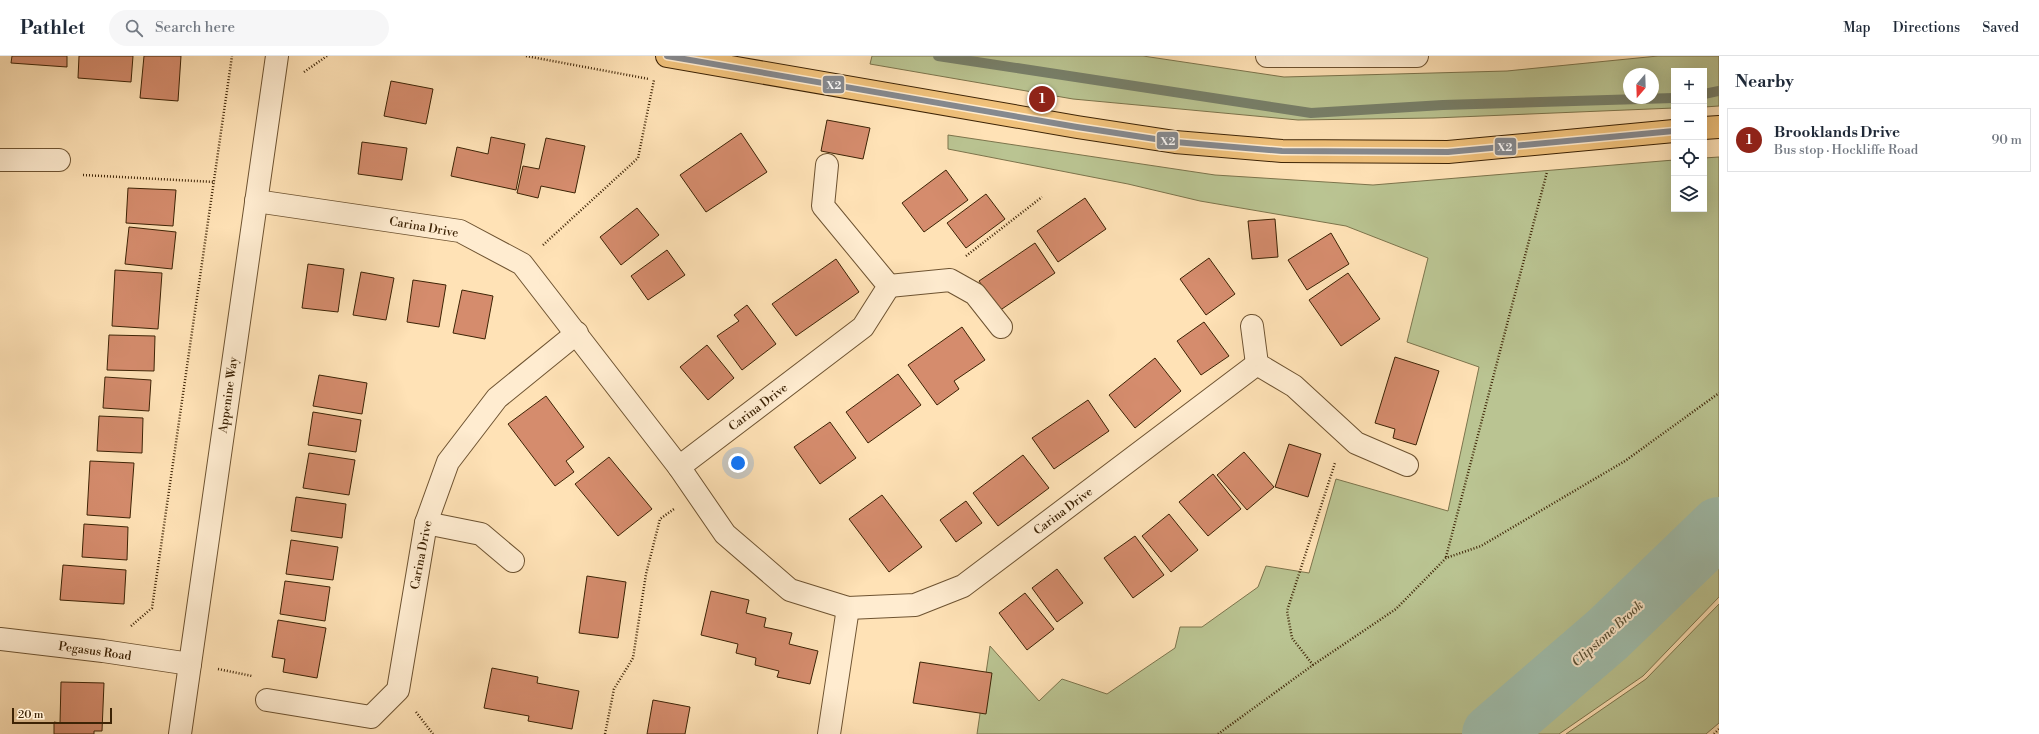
<!DOCTYPE html>
<html lang="en">
<head>
<meta charset="utf-8">
<style>
	body { margin:0; font-family:"Libre Bodoni",serif; background:#f6f6f7; color:#1f2937 }
	.controls { position:absolute; right:12px; top:12px; display:grid; overflow:hidden; border-radius:0px; box-shadow:0 4px 16px #0002 }
	.controls button { width:36px; height:36px; display:grid; place-items:center; padding:0; border:0; border-bottom:1px solid #e0e1e3; background:#fff; color:#1f2937; font:20px sans-serif }
	.compass { position:absolute; left:1623px; top:12px; width:36px; height:36px; border-radius:50%; background:#fff; box-shadow:0 4px 16px #0002; rotate:199deg }
	.scale { position:absolute; left:12px; bottom:10px; width:100px; box-sizing:border-box; padding-left:4px; border:2px solid #3d2305; border-top:0; font-size:11px; line-height:14px; white-space:nowrap; color:#3d2305; -webkit-text-stroke:3px #ffecd0; paint-order:stroke }
	.you { position:absolute; left:738px; top:407px; width:14px; height:14px; margin:-10px; border:3px solid #fff; border-radius:50%; background:#1a73e8; box-shadow:0 0 0 6px #1a73e833 }
	.badge { display:grid; place-items:center; width:26px; height:26px; border-radius:50%; background:#8f2418; color:#fff; font-size:13px; font-weight:700 }
	.pin { position:absolute; translate:-50% -50%; border:2px solid #fff; box-shadow:0 1px 4px #0006 }
	.list { margin:0; padding:0; list-style:none }
	h2 { display:flex; justify-content:space-between; align-items:center; height:52px; margin:0; padding:0 16px; font-size:17px }
	h2 small { font-size:13px; font-weight:400; color:#747a83 }
	.list li { display:grid; grid-template-columns:26px 1fr auto; gap:12px; align-items:center; box-sizing:border-box; height:64px; margin:0 8px 8px; padding:0 8px; border:1px solid #e0e1e3; border-radius:0px }
	.list b { display:block; font-size:15px; white-space:nowrap }
	.list p { margin:0; font-size:13px; white-space:nowrap; color:#747a83 }
	.list em { font-size:13px; font-style:normal; color:#747a83 }
	.icon { flex:none; width:22px; height:22px; fill:none; stroke:currentColor; stroke-width:2; stroke-linecap:round; stroke-linejoin:round }
	.map { position:relative; flex:none; width:1719px; height:678px; overflow:hidden }
	header { display:flex; align-items:center; gap:24px; box-sizing:border-box; height:56px; padding:0 20px; background:#fff; border-bottom:1px solid #e0e1e3 }
	header strong { font-size:19px }
	nav { display:flex; gap:22px; margin-inline-start:auto; font-size:14px }
	.search { width:280px; height:36px; background:#f6f6f7; display:flex; align-items:center; gap:10px; box-sizing:border-box; padding:0 14px; border-radius:22px; color:#747a83; font-size:15px }
	main { display:flex }
	aside { flex:1; background:#fff }
	.map>svg:first-child { display:block }
	.green { fill:#bac492; stroke:#7c744c; fill-rule:evenodd }
	.lines { fill:none; stroke-linecap:round; stroke-linejoin:round }
	.stream { stroke:#78806a; stroke-width:10 }
	.river { stroke:#a0bead; stroke-width:60 }
	.building { fill:#d58c6d; stroke:#3d2305 }
	.minor-casing { stroke:#6e5331; stroke-width:24 }
	.major-casing { stroke:#3d2305; stroke-width:24 }
	.path { stroke:#3d2305; stroke-width:2.5; stroke-dasharray:1 2; stroke-linecap:butt }
	.minor { stroke:#ffecd0; stroke-width:22 }
	.major { stroke:#f0c17b; stroke-width:22 }
	.bus-1-casing { stroke:#ffecd0; stroke-width:9 }
	.bus-1 { stroke:#85898f; stroke-width:6 }
	.labels { text-anchor:middle; stroke-width:4; stroke-linejoin:round; paint-order:stroke }
	.street-label { font-size:12px; fill:#3d2305; stroke:#ffecd0 }
	.water-label { font-size:13px; font-style:italic; fill:#5b5237; stroke:#ffecd0 }
	.line-badge { stroke:#ffecd0; stroke-width:1.5 }
	.badge-label { font-size:11px; text-anchor:middle; font-weight:bold; fill:#fff }
</style>
</head>
<body>
<header>
<strong>Pathlet</strong>
<div class="search"><svg class="icon" aria-label="search" viewBox="0 0 24 24"><circle cx="10" cy="10" r="6"/><path d="M15 15l6 6"/></svg>Search here</div>
<nav><a>Map</a><a>Directions</a><a>Saved</a></nav>
</header>
<main>
<div class="map">
<svg width="1719" height="678" viewBox="0 0 1719 678">
	<rect width="100%" height="100%" fill="#ffe2b6"/>
	<filter id="stains"><feTurbulence type="fractalNoise" baseFrequency=".005" numOctaves="4"/><feColorMatrix values="0 0 0 0 .2 0 0 0 0 .09 0 0 0 0 .02 0 0 0 .5 -.17"/></filter>
	<radialGradient id="worn" r=".72"><stop offset=".6" stop-color="#630" stop-opacity="0"/><stop offset="1" stop-color="#630" stop-opacity=".3"/></radialGradient>
	<g class="green">
		<path d="M872,0h271l141,21 223,-6 151,-15h61v50l-15,1v-36h-30v37l-240,10 -136,2 -225,-21 -203,-35zM1629,18h24v24h-24z"/>
		<polygon points="948,79 1215,119 1373,129 1674,104 1674,153 1704,153 1704,102 1719,101 1719,541 1643,620 1559,678 977,678 990,590 1039,645 1062,623 1107,638 1175,592 1180,571 1202,571 1258,531 1266,510 1309,517 1336,423 1448,455 1479,311 1407,286 1428,202 1346,170 1200,145 1128,128 948,93"/>
		<polygon points="1719,548 1719,667 1706,678 1566,678 1646,623"/>
	</g>
	<g class="lines">
		<g class="stream">
			<polyline points="938,0 1311,57 1443,49 1674,42"/>
			<polyline points="1704,38 1719,35"/>
		</g>
		<polyline class="river" points="1492,678 1608,578 1719,471"/>
	</g>
	<g class="building">
		<polygon points="12,0 67,0 67,11 11,7"/>
		<polygon points="79,0 133,0 131,26 78,22"/>
		<polygon points="144,0 181,0 178,45 140,42"/>
		<polygon points="391,25 433,33 426,68 384,60"/>
		<polygon points="827,64 870,72 863,103 821,95"/>
		<polygon points="741,77 767,116 706,156 680,119"/>
		<polygon points="491,81 525,88 516,134 451,120 457,91 488,98"/>
		<polygon points="546,82 585,90 575,137 541,130 538,142 517,137 523,110 539,113"/>
		<polygon points="362,86 407,92 402,124 358,118"/>
		<polygon points="946,114 968,144 924,176 902,147"/>
		<polygon points="128,132 176,134 173,170 126,167"/>
		<polygon points="986,138 1005,163 966,192 947,167"/>
		<polygon points="1085,142 1106,173 1058,206 1037,175"/>
		<polygon points="637,152 659,179 621,209 600,181"/>
		<polygon points="1275,163 1278,201 1252,203 1248,165"/>
		<polygon points="129,171 176,176 172,213 125,208"/>
		<polygon points="1331,177 1349,208 1307,234 1288,204"/>
		<polygon points="1035,187 1055,217 999,255 979,225"/>
		<polygon points="667,194 685,219 648,244 631,220"/>
		<polygon points="1209,202 1235,238 1206,259 1180,223"/>
		<polygon points="836,203 859,236 796,280 772,248"/>
		<polygon points="308,208 344,213 338,256 302,252"/>
		<polygon points="115,214 162,217 158,273 112,270"/>
		<polygon points="361,216 394,222 386,264 353,259"/>
		<polygon points="1348,217 1380,263 1341,290 1309,244"/>
		<polygon points="413,224 446,229 439,271 407,266"/>
		<polygon points="462,234 493,240 485,283 453,277"/>
		<polygon points="747,249 776,288 742,314 717,280 739,265 734,259"/>
		<polygon points="1204,266 1229,300 1201,319 1177,285"/>
		<polygon points="962,271 985,304 954,325 959,333 937,349 908,309"/>
		<polygon points="109,279 155,280 154,315 107,314"/>
		<polygon points="707,289 734,322 708,344 680,311"/>
		<polygon points="1395,301 1439,315 1416,389 1393,382 1395,373 1375,367"/>
		<polygon points="1155,302 1181,335 1135,372 1109,339"/>
		<polygon points="898,318 921,349 868,387 846,356"/>
		<polygon points="319,319 367,327 362,358 313,350"/>
		<polygon points="105,321 151,324 149,355 103,352"/>
		<polygon points="546,340 584,391 566,405 574,416 555,430 508,368"/>
		<polygon points="1088,344 1109,375 1054,413 1032,382"/>
		<polygon points="313,356 361,364 356,396 308,389"/>
		<polygon points="99,360 143,362 142,397 97,395"/>
		<polygon points="830,366 856,402 820,428 794,391"/>
		<polygon points="1289,388 1321,398 1308,441 1275,431"/>
		<polygon points="1244,396 1274,431 1247,454 1217,419"/>
		<polygon points="309,397 355,404 349,439 303,432"/>
		<polygon points="1023,399 1049,432 998,470 973,437"/>
		<polygon points="609,401 652,453 618,480 575,428"/>
		<polygon points="90,405 134,407 130,462 87,459"/>
		<polygon points="1213,418 1241,453 1208,480 1179,446"/>
		<polygon points="882,439 922,491 889,516 849,463"/>
		<polygon points="296,441 346,448 342,482 291,475"/>
		<polygon points="966,445 982,467 956,486 940,464"/>
		<polygon points="1169,458 1198,494 1171,516 1142,480"/>
		<polygon points="84,468 128,471 127,504 82,501"/>
		<polygon points="1135,480 1164,519 1133,542 1104,502"/>
		<polygon points="291,484 338,491 333,524 286,518"/>
		<polygon points="63,509 126,514 124,548 60,544"/>
		<polygon points="1057,513 1083,547 1057,566 1032,532"/>
		<polygon points="587,520 626,526 618,582 579,577"/>
		<polygon points="285,525 330,531 325,565 280,558"/>
		<polygon points="711,535 749,544 746,557 766,562 764,571 792,577 789,588 818,595 810,628 777,621 779,615 755,609 756,602 736,597 738,588 701,579"/>
		<polygon points="1025,537 1054,573 1027,594 999,557"/>
		<polygon points="278,564 326,572 317,622 283,616 285,603 272,601"/>
		<polygon points="920,606 992,617 986,658 913,647"/>
		<polygon points="492,612 538,621 537,627 579,635 572,673 528,665 529,660 484,652"/>
		<polygon points="61,626 104,627 102,675 94,675 94,678 54,678 54,666 60,667"/>
		<polygon points="653,644 690,651 685,678 647,678"/>
	</g>
	<g class="lines">
		<defs>
			<g id="minor">
				<polyline points="1267,0 1417,0"/>
				<polyline points="0,104 59,104"/>
				<polyline points="256,145 460,175 522,208 679,411 725,478 790,534 848,552 915,549 963,530 1257,308"/>
				<polyline points="889,230 950,224 975,238 1001,271"/>
				<polyline points="1252,270 1257,308 1294,330 1356,387 1407,409"/>
				<polyline points="679,411 863,271 889,230 823,150 827,109"/>
				<polyline points="426,467 481,478 513,505"/>
				<polyline points="0,583 103,595 190,608"/>
				<polyline points="267,644 371,661 398,634 426,467 448,406 497,342 577,277"/>
				<polyline points="180,678 277,0"/>
				<polyline points="829,678 848,552"/>
			</g>
			<g id="major">
				<polyline points="667,0 1077,71 1175,86 1282,95 1448,96 1674,75"/>
				<polyline points="1704,72 1719,71"/>
			</g>
		</defs>
		<use href="#minor" class="minor-casing"/>
		<use href="#major" class="major-casing"/>
		<g class="path">
			<polyline points="526,0 649,23"/>
			<polyline points="304,16 327,0"/>
			<polyline points="83,119 215,126"/>
			<polyline points="543,189 638,102 654,24"/>
			<polyline points="966,200 1042,141"/>
			<polyline points="1446,501 1547,116"/>
			<polyline points="131,570 152,552 232,0"/>
			<polyline points="1313,609 1292,582 1287,555 1335,407"/>
			<polyline points="218,613 252,620"/>
			<polyline points="416,656 433,678"/>
			<polyline points="605,678 614,633 633,602 646,518 660,463 674,453"/>
			<polyline points="1218,678 1313,609 1396,553 1446,502 1481,490 1625,405 1719,337"/>
			<polyline points="1714,678 1719,673"/>
		</g>
		<use href="#minor" class="minor"/>
		<use href="#major" class="major"/>
		<defs>
			<polyline id="bus-1" points="667,0 1077,71 1175,86 1282,95 1448,96 1674,75"/>
		</defs>
		<use href="#bus-1" class="bus-1-casing"/>
		<use href="#bus-1" class="bus-1"/>
	</g>
	<g class="labels">
		<g class="street-label">
			<text transform="translate(424 171) rotate(10)" y="4">Carina Drive</text>
			<text transform="translate(228 339) rotate(-82)" y="4">Appenine Way</text>
			<text transform="translate(758 351) rotate(-37)" y="4">Carina Drive</text>
			<text transform="translate(1063 455) rotate(-37)" y="4">Carina Drive</text>
			<text transform="translate(421 499) rotate(-79)" y="4">Carina Drive</text>
			<text transform="translate(95 595) rotate(8)" y="4">Pegasus Road</text>
		</g>
		<g class="water-label">
			<text transform="translate(1607 577) rotate(-42)" y="5">Clipstone Brook</text>
		</g>
	</g>
	<g class="line-badge">
		<rect x="822" y="19" width="23" height="19" rx="4" fill="#85898f"/>
		<rect x="1156" y="75" width="23" height="19" rx="4" fill="#85898f"/>
		<rect x="1494" y="81" width="23" height="19" rx="4" fill="#85898f"/>
	</g>
	<g class="badge-label">
		<text x="834" y="33">X2</text>
		<text x="1168" y="89">X2</text>
		<text x="1505" y="95">X2</text>
	</g>
	<rect width="100%" height="100%" filter="url(#stains)"/>
	<rect width="100%" height="100%" fill="url(#worn)"/>
</svg>
<div class="controls">
<button>+</button>
<button>−</button>
<button><svg class="icon" aria-label="locate" viewBox="0 0 24 24"><circle cx="12" cy="12" r="6"/><path d="M12 2v4M12 18v4M2 12h4M18 12h4"/></svg></button>
<button><svg class="icon" aria-label="layers" viewBox="0 0 24 24"><path d="M12 4l9 5-9 5-9-5zM3 14l9 5 9-5"/></svg></button>
</div>
<svg class="compass" viewBox="-18 -18 36 36"><path d="M0-13l5 13h-10z" fill="#e53935"/><path d="M0 13l5-13h-10z" fill="#747a83"/></svg>
<div class="scale">20 m</div>
<div class="you"></div>
<div class="pin badge" style="left:1042px;top:43px">1</div>
</div>
<aside>
<h2>Nearby<small></small></h2>
<ul class="list">
<li><span class="badge">1</span><div><b>Brooklands Drive</b><p>Bus stop · Hockliffe Road</p></div><em>90 m</em></li>
</ul>
</aside>
</main>
</body>
</html>
